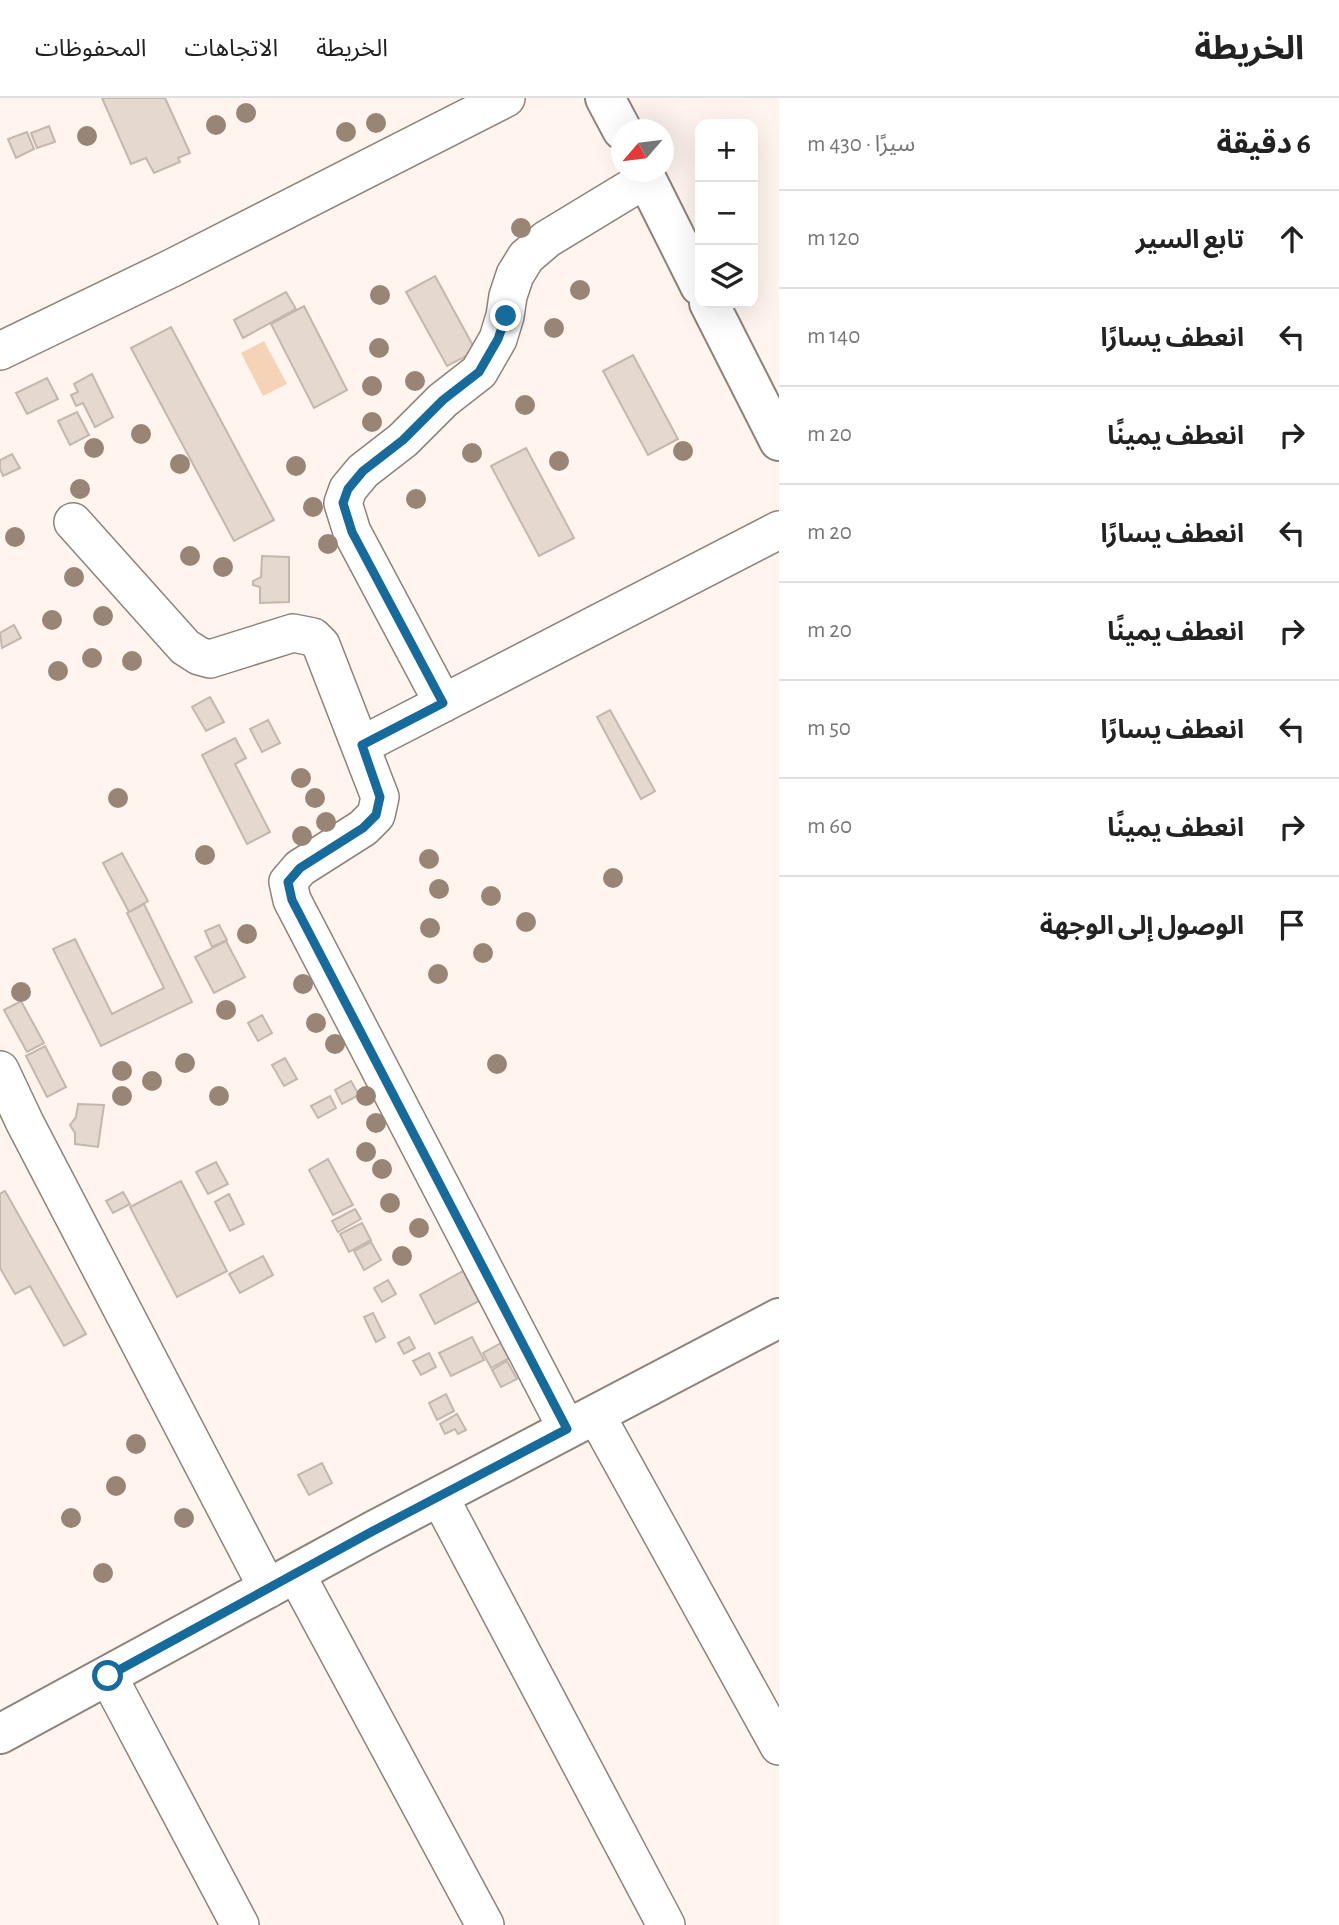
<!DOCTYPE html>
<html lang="ar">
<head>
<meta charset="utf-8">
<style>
	body { margin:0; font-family:"Alegreya Sans","Noto Sans Arabic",sans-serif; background:#f2f2f2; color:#222; direction:rtl }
	.controls { position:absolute; right:21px; top:21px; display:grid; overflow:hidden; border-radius:14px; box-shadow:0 7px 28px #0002 }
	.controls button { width:63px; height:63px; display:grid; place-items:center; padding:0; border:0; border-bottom:2px solid #e0e0e0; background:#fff; color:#222; font:35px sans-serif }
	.compass { position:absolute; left:611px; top:21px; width:63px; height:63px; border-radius:50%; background:#fff; box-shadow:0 7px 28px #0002; rotate:242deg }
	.stop { position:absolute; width:21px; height:21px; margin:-16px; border:5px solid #166b9c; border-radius:50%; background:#fff }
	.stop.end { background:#166b9c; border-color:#fff; box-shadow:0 2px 7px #0008 }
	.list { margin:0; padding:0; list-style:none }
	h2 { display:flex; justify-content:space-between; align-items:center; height:91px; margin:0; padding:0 28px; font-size:30px }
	h2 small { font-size:23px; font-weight:400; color:#767676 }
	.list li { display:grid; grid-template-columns:46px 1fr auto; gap:21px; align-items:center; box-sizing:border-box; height:98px; padding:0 28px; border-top:2px solid #e0e0e0 }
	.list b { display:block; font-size:26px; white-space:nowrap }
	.list em { font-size:23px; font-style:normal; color:#767676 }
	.icon { flex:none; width:38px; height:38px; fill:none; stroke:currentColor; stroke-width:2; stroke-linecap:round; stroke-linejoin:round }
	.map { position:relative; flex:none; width:779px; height:1827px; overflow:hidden; direction:ltr }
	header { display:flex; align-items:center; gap:42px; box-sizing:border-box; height:98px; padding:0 35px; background:#fff; border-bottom:2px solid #e0e0e0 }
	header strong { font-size:33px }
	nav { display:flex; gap:38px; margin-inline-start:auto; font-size:24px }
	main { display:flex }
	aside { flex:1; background:#fff }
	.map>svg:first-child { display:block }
	.green { fill:#f6d3b7 }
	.building { fill:#e4d8cf; stroke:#c3b7af; stroke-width:2 }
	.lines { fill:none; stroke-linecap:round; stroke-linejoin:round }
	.street-casing { stroke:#8d837a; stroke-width:40 }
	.secondary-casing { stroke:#8d837a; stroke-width:42 }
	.street { stroke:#fff; stroke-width:37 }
	.secondary { stroke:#fff; stroke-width:38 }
	.tree { fill:#988576 }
	.route { stroke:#166b9c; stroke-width:9 }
</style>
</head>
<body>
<header>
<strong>الخريطة</strong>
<nav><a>الخريطة</a><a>الاتجاهات</a><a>المحفوظات</a></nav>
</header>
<main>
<aside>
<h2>6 دقيقة<small>سيرًا · 430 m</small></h2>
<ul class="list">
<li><svg class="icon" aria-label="ahead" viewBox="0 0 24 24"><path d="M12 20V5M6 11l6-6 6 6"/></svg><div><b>تابع السير</b></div><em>120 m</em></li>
<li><svg class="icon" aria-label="left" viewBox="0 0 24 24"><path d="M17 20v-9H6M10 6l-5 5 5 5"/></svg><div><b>انعطف يسارًا</b></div><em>140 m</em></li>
<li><svg class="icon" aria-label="right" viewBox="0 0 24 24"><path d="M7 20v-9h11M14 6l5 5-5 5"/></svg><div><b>انعطف يمينًا</b></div><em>20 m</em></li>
<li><svg class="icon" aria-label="left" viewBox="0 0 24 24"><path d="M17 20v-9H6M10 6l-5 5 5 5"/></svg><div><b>انعطف يسارًا</b></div><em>20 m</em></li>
<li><svg class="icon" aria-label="right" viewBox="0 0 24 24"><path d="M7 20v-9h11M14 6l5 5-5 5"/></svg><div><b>انعطف يمينًا</b></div><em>20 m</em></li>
<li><svg class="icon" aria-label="left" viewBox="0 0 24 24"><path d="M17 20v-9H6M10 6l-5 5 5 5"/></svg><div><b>انعطف يسارًا</b></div><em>50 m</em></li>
<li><svg class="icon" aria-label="right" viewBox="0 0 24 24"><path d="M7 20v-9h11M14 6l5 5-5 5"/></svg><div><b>انعطف يمينًا</b></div><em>60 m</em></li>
<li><svg class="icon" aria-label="arrive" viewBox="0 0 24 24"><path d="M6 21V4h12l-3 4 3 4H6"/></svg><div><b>الوصول إلى الوجهة</b></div></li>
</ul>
</aside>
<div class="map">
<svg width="779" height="1827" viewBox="0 0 779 1827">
	<rect width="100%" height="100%" fill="#fff5ee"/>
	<polygon class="green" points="264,243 287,286 263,298 241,255"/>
	<g class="building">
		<polygon points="102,0 165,0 190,55 178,60 180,64 154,75 146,60 131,66"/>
		<polygon points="49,28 55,44 37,50 31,35"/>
		<polygon points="27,34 34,51 16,60 8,41"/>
		<polygon points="435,178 476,253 447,268 406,194"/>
		<polygon points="286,194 296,211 243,240 234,222"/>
		<polygon points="304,208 347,292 314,310 271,226"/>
		<polygon points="171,229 274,422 234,443 131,250"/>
		<polygon points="633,257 678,341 648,357 603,273"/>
		<polygon points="92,276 113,319 95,329 83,305 76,308 71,297 78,294 74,286"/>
		<polygon points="47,280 58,301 27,316 16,295"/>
		<polygon points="77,314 89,337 70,347 58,323"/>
		<polygon points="526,350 574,440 539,458 491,368"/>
		<polygon points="12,356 20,370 3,378 0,371 0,362"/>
		<polygon points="262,458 289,459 289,504 260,505 260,489 253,487 253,483 261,479"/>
		<polygon points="14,527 21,540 2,550 0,535"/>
		<polygon points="210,599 224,624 206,633 192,609"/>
		<polygon points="610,612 655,693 641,701 597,619"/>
		<polygon points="268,622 280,645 262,654 250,631"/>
		<polygon points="235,640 246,660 235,666 270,734 247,746 202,657"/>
		<polygon points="122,755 148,803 129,814 103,765"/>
		<polygon points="144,806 192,904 101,948 53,851 75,841 112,916 164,890 127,815"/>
		<polygon points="219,827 227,842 212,849 205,833"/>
		<polygon points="226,843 245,879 214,895 195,859"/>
		<polygon points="21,903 44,945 27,954 4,912"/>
		<polygon points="262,917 272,935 258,943 248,925"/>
		<polygon points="45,948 66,989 47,999 26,958"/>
		<polygon points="285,960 297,981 284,988 272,967"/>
		<polygon points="351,983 359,997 342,1006 335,992"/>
		<polygon points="330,998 336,1010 318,1020 311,1008"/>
		<polygon points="78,1006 104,1007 98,1049 75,1046 75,1035 70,1027 76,1019"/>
		<polygon points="328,1061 353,1107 333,1117 309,1072"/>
		<polygon points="216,1064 228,1086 208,1096 196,1074"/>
		<polygon points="181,1083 227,1173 177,1199 130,1109"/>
		<polygon points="5,1093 86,1236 64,1248 30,1188 15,1196 0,1170 0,1096"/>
		<polygon points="123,1094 130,1106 113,1115 106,1103"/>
		<polygon points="229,1096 244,1126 230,1133 215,1104"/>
		<polygon points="355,1111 361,1121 338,1134 332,1123"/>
		<polygon points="362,1125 371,1142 349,1154 340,1136"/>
		<polygon points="371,1144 381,1162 364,1172 354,1153"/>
		<polygon points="263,1158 273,1177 240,1195 229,1176"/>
		<polygon points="463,1173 479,1203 435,1226 420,1197"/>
		<polygon points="388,1182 396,1196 382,1204 374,1190"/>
		<polygon points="373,1215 385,1239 376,1244 364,1219"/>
		<polygon points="409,1239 415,1250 404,1256 398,1245"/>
		<polygon points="472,1239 484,1262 451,1278 439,1255"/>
		<polygon points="501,1245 509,1260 491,1270 483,1255"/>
		<polygon points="429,1255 436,1269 421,1277 413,1263"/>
		<polygon points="507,1263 517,1281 501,1289 492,1272"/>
		<polygon points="446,1296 454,1313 437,1322 429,1305"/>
		<polygon points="457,1316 466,1332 458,1336 455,1331 445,1336 440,1326"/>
		<polygon points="322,1365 332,1385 309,1397 298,1377"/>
	</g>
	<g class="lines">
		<defs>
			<g id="street">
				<polyline points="0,253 172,170 506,0"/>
				<polyline points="73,424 185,549 199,558 210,561 293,535 313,539 321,547 380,699 376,717 363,730 300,770 288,784 292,802 567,1331"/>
				<polyline points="443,605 352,434 343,405 348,391 363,373 403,342 443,302 479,274 498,241 505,218 508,198 515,177 526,159 547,141 646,81"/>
				<polyline points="362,647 779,432"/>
				<polyline points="0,972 25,1025 268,1491"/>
				<polyline points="596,1317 779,1648"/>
				<polyline points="440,1400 666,1827"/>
				<polyline points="296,1476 485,1827"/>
				<polyline points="108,1578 240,1827"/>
			</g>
			<g id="secondary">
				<polyline points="605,0 622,32"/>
				<polyline points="643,74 700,188"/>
				<polyline points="709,205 779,343"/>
				<polyline points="0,1636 373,1433 779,1220"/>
			</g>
		</defs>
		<use href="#street" class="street-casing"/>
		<use href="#secondary" class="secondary-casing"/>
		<use href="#street" class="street"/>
		<use href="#secondary" class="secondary"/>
	</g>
	<g class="tree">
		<circle cx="246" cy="15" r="10"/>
		<circle cx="376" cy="25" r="10"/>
		<circle cx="216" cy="27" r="10"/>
		<circle cx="346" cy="34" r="10"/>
		<circle cx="87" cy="38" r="10"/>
		<circle cx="521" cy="130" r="10"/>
		<circle cx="580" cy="192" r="10"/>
		<circle cx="380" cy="197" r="10"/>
		<circle cx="554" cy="230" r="10"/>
		<circle cx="379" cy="250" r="10"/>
		<circle cx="415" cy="283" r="10"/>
		<circle cx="372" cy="288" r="10"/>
		<circle cx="525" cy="307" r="10"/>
		<circle cx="372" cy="324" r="10"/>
		<circle cx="141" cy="336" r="10"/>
		<circle cx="94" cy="350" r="10"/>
		<circle cx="683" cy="353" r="10"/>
		<circle cx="472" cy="355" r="10"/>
		<circle cx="559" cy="363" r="10"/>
		<circle cx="180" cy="366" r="10"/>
		<circle cx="296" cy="368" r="10"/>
		<circle cx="80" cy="391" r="10"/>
		<circle cx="416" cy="401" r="10"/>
		<circle cx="313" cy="409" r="10"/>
		<circle cx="15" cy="439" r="10"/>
		<circle cx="328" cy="446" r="10"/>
		<circle cx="190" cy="458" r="10"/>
		<circle cx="223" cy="469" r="10"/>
		<circle cx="74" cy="479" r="10"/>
		<circle cx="103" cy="518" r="10"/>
		<circle cx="52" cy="522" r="10"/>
		<circle cx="92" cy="560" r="10"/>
		<circle cx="132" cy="563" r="10"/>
		<circle cx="58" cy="573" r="10"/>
		<circle cx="301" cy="680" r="10"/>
		<circle cx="118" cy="700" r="10"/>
		<circle cx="315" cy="700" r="10"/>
		<circle cx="326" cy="724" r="10"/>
		<circle cx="302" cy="738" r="10"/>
		<circle cx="205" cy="757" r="10"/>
		<circle cx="429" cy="761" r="10"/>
		<circle cx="613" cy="780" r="10"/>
		<circle cx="439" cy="791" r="10"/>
		<circle cx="491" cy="798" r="10"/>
		<circle cx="526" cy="824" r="10"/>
		<circle cx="430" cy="830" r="10"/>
		<circle cx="247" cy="836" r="10"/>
		<circle cx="483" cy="855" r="10"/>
		<circle cx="438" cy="876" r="10"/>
		<circle cx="303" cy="886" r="10"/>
		<circle cx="21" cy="894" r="10"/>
		<circle cx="226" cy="912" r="10"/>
		<circle cx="316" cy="925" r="10"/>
		<circle cx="335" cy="946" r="10"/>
		<circle cx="185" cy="965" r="10"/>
		<circle cx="497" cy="966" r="10"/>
		<circle cx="122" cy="973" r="10"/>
		<circle cx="152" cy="983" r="10"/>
		<circle cx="122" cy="998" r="10"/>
		<circle cx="219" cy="998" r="10"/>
		<circle cx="366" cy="998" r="10"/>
		<circle cx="376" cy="1025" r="10"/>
		<circle cx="366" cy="1054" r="10"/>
		<circle cx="382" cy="1071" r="10"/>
		<circle cx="390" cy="1105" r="10"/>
		<circle cx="419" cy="1130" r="10"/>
		<circle cx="402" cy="1158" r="10"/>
		<circle cx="136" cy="1346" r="10"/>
		<circle cx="116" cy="1388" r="10"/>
		<circle cx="71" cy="1420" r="10"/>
		<circle cx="184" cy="1420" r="10"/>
		<circle cx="103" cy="1475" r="10"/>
	</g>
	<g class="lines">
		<polyline class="route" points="108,1578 373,1433 567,1331 292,802 288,784 300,770 363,730 376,717 380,699 362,647 443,605 352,434 343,405 348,391 363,373 403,342 443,302 479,274 498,241 506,218"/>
	</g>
</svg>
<div class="controls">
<button>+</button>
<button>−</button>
<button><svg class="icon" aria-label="layers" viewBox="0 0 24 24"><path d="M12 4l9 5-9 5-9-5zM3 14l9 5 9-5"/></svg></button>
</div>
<svg class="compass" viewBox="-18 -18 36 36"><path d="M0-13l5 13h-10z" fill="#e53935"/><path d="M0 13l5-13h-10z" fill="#767676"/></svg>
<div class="stop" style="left:108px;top:1578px"></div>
<div class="stop end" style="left:506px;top:218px"></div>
</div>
</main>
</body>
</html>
